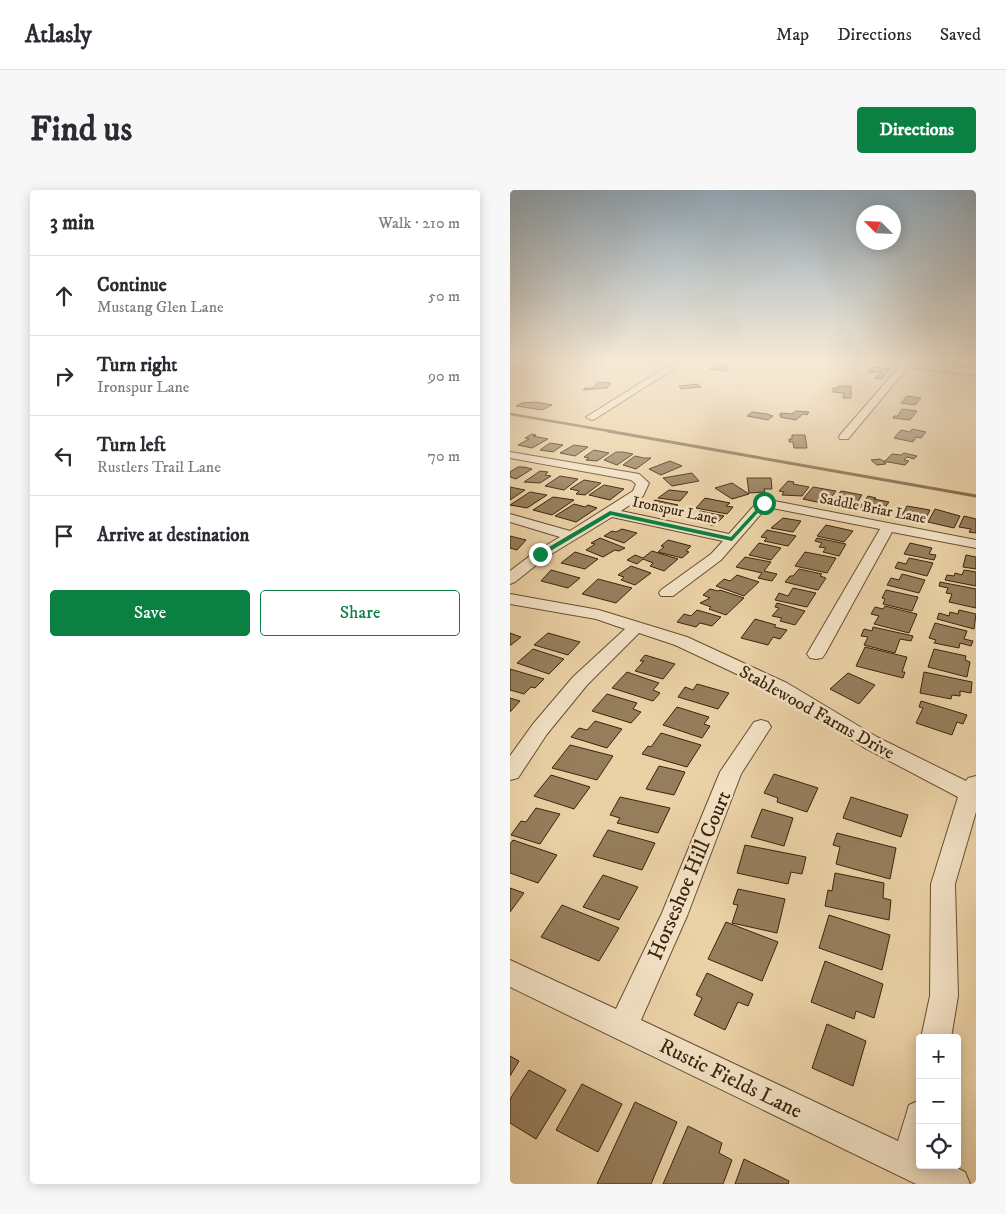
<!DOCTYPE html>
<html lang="en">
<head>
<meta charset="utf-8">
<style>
	body { margin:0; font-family:"IM FELL DW Pica",serif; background:#f7f7f7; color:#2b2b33 }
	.controls { position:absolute; right:15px; bottom:15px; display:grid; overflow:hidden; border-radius:5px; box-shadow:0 2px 12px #0003 }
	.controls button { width:45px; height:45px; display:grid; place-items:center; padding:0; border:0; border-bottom:1px solid #e1e1e2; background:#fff; color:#2b2b33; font:25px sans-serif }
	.compass { position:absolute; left:346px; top:15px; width:45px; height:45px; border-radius:50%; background:#fff; box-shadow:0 2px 12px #0003; rotate:294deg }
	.stop { position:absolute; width:15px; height:15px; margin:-11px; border:4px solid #0b8043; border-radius:50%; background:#fff }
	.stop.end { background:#0b8043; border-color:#fff; box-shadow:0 1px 5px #0008 }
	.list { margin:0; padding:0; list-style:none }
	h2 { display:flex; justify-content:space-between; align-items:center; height:65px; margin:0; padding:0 20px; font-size:21px }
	h2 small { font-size:16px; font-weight:400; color:#7c7c81 }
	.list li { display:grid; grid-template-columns:32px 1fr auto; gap:15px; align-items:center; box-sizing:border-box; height:80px; padding:0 20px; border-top:1px solid #e1e1e2 }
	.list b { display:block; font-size:19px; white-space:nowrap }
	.list p { margin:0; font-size:16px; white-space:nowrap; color:#7c7c81 }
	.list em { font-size:16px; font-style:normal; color:#7c7c81 }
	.actions { display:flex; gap:10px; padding:15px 20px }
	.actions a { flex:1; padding:11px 0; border:1px solid #0b8043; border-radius:5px; text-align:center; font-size:18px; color:#0b8043 }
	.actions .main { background:#0b8043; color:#fff }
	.icon { flex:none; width:28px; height:28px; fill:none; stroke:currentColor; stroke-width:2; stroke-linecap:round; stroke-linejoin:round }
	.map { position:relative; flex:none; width:466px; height:994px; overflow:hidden; border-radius:5px }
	header { display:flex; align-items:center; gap:30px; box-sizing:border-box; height:70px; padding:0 25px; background:#fff; border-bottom:1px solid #e1e1e2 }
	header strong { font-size:24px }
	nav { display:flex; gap:28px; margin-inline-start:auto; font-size:18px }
	.intro { display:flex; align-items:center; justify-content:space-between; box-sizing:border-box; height:120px; padding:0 30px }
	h1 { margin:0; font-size:35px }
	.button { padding:12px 22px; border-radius:5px; background:#0b8043; color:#fff; font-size:18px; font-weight:700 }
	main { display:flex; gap:30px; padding:0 30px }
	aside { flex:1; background:#fff; border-radius:5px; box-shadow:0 2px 12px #0003 }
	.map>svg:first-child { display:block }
	.green { fill:#cdb48c; stroke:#846c4c }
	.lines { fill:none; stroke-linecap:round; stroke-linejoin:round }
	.stream-far1 { stroke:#806848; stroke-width:2.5 }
	.stream { stroke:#806848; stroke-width:3 }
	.building { fill:#967e5c; stroke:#3a240b }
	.minor-casing { stroke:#664f32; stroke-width:2 }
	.minor { fill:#f2e1c5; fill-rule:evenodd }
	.route { fill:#0b8043 }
	.labels { text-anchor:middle; stroke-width:5; stroke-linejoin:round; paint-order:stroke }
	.far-street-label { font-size:15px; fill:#3a240b; stroke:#f2e1c5 }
	.street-label { font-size:18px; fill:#3a240b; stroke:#f2e1c5 }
	.near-street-label { font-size:21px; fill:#3a240b; stroke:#f2e1c5 }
</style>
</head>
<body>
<header>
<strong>Atlasly</strong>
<nav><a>Map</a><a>Directions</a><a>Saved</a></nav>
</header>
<div class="intro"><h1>Find us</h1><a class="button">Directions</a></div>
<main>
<aside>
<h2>3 min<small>Walk · 210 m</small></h2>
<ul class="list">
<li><svg class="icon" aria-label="ahead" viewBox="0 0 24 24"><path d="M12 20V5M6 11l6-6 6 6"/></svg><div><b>Continue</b><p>Mustang Glen Lane</p></div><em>50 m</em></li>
<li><svg class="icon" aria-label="right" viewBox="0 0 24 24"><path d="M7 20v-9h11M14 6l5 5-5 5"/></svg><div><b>Turn right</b><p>Ironspur Lane</p></div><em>90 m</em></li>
<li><svg class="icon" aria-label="left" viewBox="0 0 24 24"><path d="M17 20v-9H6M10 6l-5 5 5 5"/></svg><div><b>Turn left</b><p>Rustlers Trail Lane</p></div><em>70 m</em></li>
<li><svg class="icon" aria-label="arrive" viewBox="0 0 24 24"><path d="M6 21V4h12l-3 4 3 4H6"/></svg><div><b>Arrive at destination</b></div></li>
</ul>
<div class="actions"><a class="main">Save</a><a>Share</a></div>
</aside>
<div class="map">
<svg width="466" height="994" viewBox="0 0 466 994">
	<rect width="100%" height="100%" fill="#ebd1a6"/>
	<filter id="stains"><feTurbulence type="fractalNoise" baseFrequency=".004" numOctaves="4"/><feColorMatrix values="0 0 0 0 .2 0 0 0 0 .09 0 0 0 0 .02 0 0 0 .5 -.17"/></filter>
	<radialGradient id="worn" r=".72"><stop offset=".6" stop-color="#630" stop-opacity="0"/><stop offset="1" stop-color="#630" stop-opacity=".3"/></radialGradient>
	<polygon class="green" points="412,171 466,171 466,180 411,174"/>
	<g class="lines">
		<polyline class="stream-far1" points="0,224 105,242"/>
		<polyline class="stream" points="98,241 466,306"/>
	</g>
	<g class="building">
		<polygon points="210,174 219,176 216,177 220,178 215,181 199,179"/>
		<polygon points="363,177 380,179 372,189 365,188 371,182 358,182"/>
		<polygon points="88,192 101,193 97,198 73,200 75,198 83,198"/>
		<polygon points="188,194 191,197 171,199 169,196"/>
		<polygon points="328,196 341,196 341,208 333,208 334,203 323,202 323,198 327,198"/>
		<polygon points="397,206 411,208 405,215 391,213"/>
		<polygon points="26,212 42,215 32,220 6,216 12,213"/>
		<polygon points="392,219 407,221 400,230 383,228 384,226 388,226"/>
		<polygon points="286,221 299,222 297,225 293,224 286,230 270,227 272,225 269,225 271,223 282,224"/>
		<polygon points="242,222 257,224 263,226 258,230 237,226"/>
		<polygon points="402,239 416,242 411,248 406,247 403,252 384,248 391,240 400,242"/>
		<polygon points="22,244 26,245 23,246 38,249 22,258 8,255 19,249 15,248"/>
		<polygon points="282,245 295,245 297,258 284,258 283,252 279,252 279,249 282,249"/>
		<polygon points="40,253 53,255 43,262 30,260"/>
		<polygon points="64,255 78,257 65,266 50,263"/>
		<polygon points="84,260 99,263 87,271 76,270 79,268 74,267"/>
		<polygon points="106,262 113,262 123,264 107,275 94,270"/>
		<polygon points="394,263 407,266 404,269 397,267 394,270 399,271 395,275 378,272 374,272 376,274 367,275 361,270 370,269 373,271 375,271 382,264 391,265"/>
		<polygon points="125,266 134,268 141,268 126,279 113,275"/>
		<polygon points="160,271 172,276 151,285 139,279"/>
		<polygon points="8,277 14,277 22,279 6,289 0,287 0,282"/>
		<polygon points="30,281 38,282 35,285 41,286 30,293 14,292"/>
		<polygon points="182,283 189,291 162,296 153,288"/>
		<polygon points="50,286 68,289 54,300 35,296"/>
		<polygon points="237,288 261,288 262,299 254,299 255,302 239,303"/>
		<polygon points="74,290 91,293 75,305 66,304 69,301 60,299"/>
		<polygon points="278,291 284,292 283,294 299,297 292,306 272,305 274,302 269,301"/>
		<polygon points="222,293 239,304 222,309 205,298"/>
		<polygon points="94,295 114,299 100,310 79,305"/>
		<polygon points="0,297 15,300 0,310"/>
		<polygon points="303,297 326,301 316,314 293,309"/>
		<polygon points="159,300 178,302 170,311 148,308"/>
		<polygon points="331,301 352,305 346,314 333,314 331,317 320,315"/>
		<polygon points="20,302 37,305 17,318 0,315"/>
		<polygon points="358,306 366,308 364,309 379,312 371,323 348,320"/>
		<polygon points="43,307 64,310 42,325 23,320"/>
		<polygon points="195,308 220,313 216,316 223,317 217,324 186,318"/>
		<polygon points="145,310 168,315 157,323 135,319"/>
		<polygon points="64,314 75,317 78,315 87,318 66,332 45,326"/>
		<polygon points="397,316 420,320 414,332 391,327"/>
		<polygon points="425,319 450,326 444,338 418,332"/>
		<polygon points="190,321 214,326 204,336 185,330 191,324 188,323"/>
		<polygon points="454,326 466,329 466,343 459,342 461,339 449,337"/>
		<polygon points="273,328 291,331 283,342 261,338"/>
		<polygon points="316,335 343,341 334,352 307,346"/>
		<polygon points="112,339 127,343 114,353 94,346 102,341 106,342"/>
		<polygon points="257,340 286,346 278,356 254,351 257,348 251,347"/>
		<polygon points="0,346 16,350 7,360 0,358"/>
		<polygon points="90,348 115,358 109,361 105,360 93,367 76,360 85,354 81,353"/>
		<polygon points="307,348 336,354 329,366 313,362 316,358 309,357 312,353 305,351"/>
		<polygon points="158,350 181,356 176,361 179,362 172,368 148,362 154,357 151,356"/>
		<polygon points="249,353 271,358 261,370 239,365"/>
		<polygon points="400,353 422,358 419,364 426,365 424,370 394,364"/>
		<polygon points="142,361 168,369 154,381 140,376 143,373 133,369 127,374 117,370 125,365 133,368"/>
		<polygon points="65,362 88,369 75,379 51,373"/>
		<polygon points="295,362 326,368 317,383 285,376"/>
		<polygon points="456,365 466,367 466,379 453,377"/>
		<polygon points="235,367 261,372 254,381 267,384 262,391 248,388 252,383 226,377"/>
		<polygon points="399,368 423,373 417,386 385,378 388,372 396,374"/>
		<polygon points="121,376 141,383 125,395 111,390 114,387 108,385"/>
		<polygon points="289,379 312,384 310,386 316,388 308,400 275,392 280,386 283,386"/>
		<polygon points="41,380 70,388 58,398 31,391"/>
		<polygon points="454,380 466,382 466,396 435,390 437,385 444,386 445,383 452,385"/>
		<polygon points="392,384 415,390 409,403 377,395 381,388 389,390"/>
		<polygon points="227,385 249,392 234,406 206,396 214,389 220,391"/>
		<polygon points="88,389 122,398 106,413 72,404"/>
		<polygon points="430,392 466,399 466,418 439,412 442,404 436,403 438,398 429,396"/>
		<polygon points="283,398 306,403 297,417 265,410 269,403 278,406"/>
		<polygon points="200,399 208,401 210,400 234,408 216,425 199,419 201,417 190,413 200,408 193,405"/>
		<polygon points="376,400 408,407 402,421 373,414 375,409 372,408"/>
		<polygon points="267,413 295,421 285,435 270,431 272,428 262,426 269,418 265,417"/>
		<polygon points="375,416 407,424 399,443 364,434 369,426 361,424 365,417 373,419"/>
		<polygon points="187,420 211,427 202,436 190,433 186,437 167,432 174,424 181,426"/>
		<polygon points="449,420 466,424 464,439 427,429 429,423 439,426 440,422 448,424"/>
		<polygon points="245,429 266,435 264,437 277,440 270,449 263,447 258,455 231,448"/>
		<polygon points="425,433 457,441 454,449 463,451 461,456 450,453 449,458 424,453 426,450 419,448"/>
		<polygon points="363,437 403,446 401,451 390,449 385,463 354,455 358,447 351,446 354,439 362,441"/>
		<polygon points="0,443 11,447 1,455 0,455"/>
		<polygon points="38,443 70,452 58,465 24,455"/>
		<polygon points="355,457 397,467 392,482 395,482 393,488 346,476"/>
		<polygon points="23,459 54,469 39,484 7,473"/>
		<polygon points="424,459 456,466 455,470 460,472 457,487 418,477"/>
		<polygon points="135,465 165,474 153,489 125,481 134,471 130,471"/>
		<polygon points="0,479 34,489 25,498 21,497 14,504 0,500"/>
		<polygon points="117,482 149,493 143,500 150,503 143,511 102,498"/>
		<polygon points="414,482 462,492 461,503 450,501 450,506 442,505 441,509 410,503"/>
		<polygon points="338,483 365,495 349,514 320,499"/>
		<polygon points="187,494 219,503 208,519 168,507 175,497 183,500"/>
		<polygon points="97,504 127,513 123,519 131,522 121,533 82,521"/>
		<polygon points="0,508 10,511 0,522"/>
		<polygon points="411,511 457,525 453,534 447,532 442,545 406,533 413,518 409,517"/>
		<polygon points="167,517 199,527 194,534 200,536 192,548 153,535"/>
		<polygon points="85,531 112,539 97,558 61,547 69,538 77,540"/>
		<polygon points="151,543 191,555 177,577 132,564 138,556 141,557"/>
		<polygon points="60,555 103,566 87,590 42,578"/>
		<polygon points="149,576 175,582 164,605 136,599"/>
		<polygon points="264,584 308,598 297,622 267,612 268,608 254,603"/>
		<polygon points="41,585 80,597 64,619 24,606"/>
		<polygon points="110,607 160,618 148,643 107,633 110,628 100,625"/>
		<polygon points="341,607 398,625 391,647 333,628"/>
		<polygon points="26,618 50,624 30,654 1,645 11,631 16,632"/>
		<polygon points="252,619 283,628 274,656 241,647"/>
		<polygon points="98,640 145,653 132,680 83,666"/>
		<polygon points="327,643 386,658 380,689 326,674 330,657 323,655"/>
		<polygon points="3,650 47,665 28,693 0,683 0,654"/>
		<polygon points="235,655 296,667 292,684 281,682 278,694 227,683"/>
		<polygon points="325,683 374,693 373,708 381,710 379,730 315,716 318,700 322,701"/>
		<polygon points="93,685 128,697 109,730 73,717"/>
		<polygon points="0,698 14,703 0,722"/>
		<polygon points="228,699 275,709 267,743 222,733 228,715 223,714"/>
		<polygon points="52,715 109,738 89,771 31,747"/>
		<polygon points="319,725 380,745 372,780 309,758"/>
		<polygon points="216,732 268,752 252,791 198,769"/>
		<polygon points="315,771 373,794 364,828 346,821 344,829 301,812"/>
		<polygon points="197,783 243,804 238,816 228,812 215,840 184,825 192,808 186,805"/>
		<polygon points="317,834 356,851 343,896 302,878"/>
		<polygon points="0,866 9,871 0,886"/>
		<polygon points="19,880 56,900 26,949 0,933 0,909"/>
		<polygon points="72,894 112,914 88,962 46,940"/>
		<polygon points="125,912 167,932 141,994 87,994"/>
		<polygon points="178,936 212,953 209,963 222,970 213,994 153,994"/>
		<polygon points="234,969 279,991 278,994 225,994"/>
	</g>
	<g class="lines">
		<defs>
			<g id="minor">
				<polygon points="166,171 176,171 85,229 81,230 76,227"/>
				<polygon points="364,171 403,171 402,172 466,179 466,185 398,177 338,249 330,249 329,247 330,245 390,176 368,174"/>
				<polygon points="0,262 129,284 139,293 133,306 111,321 219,344 249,310 254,309 466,350 466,358 382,342 315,464 312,468 306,469 300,468 297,464 370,339 257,317 211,370 163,406 151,406 149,403 151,400 201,364 213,351 102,327 35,368 5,392 0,394 0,381 25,362 50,347 0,332 0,324 60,341 123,301 126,294 121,290 0,268"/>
				<polygon points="0,404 89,420 177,447 277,493 367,547 456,591 458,588 466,586 466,622 445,694 448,806 441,848 411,848 420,806 421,694 448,607 353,557 263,501 165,455 129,443 77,495 37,544 8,588 0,590 0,566 23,534 63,487 115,439 86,429 0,414"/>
				<polygon points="251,530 258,532 261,537 231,584 177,726 131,830 388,951 399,915 410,910 410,975 441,975 455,982 460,994 406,994 0,797 0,770 106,819 152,723 210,582 244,532"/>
			</g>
		</defs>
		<use href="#minor" class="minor-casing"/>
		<use href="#minor" class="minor"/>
	</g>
	<linearGradient id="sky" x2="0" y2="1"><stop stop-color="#91a8b8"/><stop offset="0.55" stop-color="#f6ead7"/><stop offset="1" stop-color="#f6ead7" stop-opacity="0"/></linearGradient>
	<rect width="466" height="310" fill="url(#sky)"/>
	<polygon class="route" points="253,312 257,313 222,351 101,325 32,366 27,364 100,321 221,347"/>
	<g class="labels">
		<g class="far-street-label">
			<text transform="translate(363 318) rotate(11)" y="5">Saddle Briar Lane</text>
			<text transform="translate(165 320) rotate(12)" y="5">Ironspur Lane</text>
		</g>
		<g class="street-label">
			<text transform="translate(307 522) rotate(29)" y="6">Stablewood Farms Drive</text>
		</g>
		<g class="near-street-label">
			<text transform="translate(179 685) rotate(-67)" y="7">Horseshoe Hill Court</text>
			<text transform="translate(221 888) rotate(26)" y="7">Rustic Fields Lane</text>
		</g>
	</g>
	<rect width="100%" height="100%" filter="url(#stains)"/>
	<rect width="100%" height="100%" fill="url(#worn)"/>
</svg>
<div class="controls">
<button>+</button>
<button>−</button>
<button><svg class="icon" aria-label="locate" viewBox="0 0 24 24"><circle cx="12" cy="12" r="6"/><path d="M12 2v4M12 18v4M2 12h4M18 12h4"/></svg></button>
</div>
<svg class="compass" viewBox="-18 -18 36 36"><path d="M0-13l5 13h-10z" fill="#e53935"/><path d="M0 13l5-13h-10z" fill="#7c7c81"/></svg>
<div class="stop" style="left:254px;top:313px"></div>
<div class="stop end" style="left:30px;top:364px"></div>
</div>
</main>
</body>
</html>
